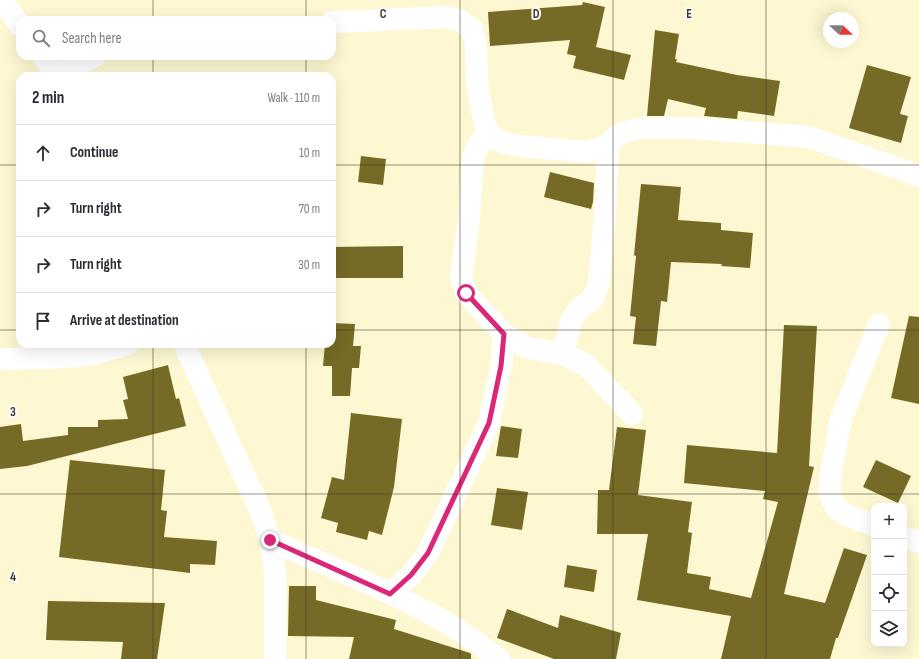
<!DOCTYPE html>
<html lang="en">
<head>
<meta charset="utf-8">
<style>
	body { margin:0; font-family:"Sofia Sans Condensed",sans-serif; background:#f7f7f7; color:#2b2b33 }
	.controls { position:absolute; right:12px; bottom:12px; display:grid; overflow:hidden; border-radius:8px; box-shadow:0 4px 16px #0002 }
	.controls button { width:36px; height:36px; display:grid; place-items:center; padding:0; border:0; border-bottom:1px solid #e1e1e2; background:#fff; color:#2b2b33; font:20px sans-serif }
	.compass { position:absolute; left:823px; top:12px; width:36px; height:36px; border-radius:50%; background:#fff; box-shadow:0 4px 16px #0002; rotate:112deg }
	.stop { position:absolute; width:12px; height:12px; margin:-9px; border:3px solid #db2777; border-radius:50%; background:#fff }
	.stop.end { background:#db2777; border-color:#fff; box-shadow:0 1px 4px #0008 }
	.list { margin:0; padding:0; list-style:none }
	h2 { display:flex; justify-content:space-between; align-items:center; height:52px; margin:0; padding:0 16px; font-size:17px }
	h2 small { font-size:13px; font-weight:400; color:#7c7c81 }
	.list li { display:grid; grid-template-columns:26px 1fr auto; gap:12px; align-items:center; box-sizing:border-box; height:56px; padding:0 16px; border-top:1px solid #e1e1e2 }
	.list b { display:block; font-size:15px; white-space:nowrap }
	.list em { font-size:13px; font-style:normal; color:#7c7c81 }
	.icon { flex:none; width:22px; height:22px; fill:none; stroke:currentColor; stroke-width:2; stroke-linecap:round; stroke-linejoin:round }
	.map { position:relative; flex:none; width:919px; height:659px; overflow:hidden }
	.search { position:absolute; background:#fff; box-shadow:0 4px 16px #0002; left:16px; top:16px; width:320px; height:44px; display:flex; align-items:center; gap:10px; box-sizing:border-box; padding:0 14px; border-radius:12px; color:#7c7c81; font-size:15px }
	.panel { position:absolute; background:#fff; box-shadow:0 4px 16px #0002; left:16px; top:72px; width:320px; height:276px; border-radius:12px }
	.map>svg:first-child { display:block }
	.building { fill:#756b26 }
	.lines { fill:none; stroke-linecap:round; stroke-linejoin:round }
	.minor { stroke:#fff; stroke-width:22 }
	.route { stroke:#db2777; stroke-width:5 }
	.grid { fill:none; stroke:#3a382a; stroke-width:1; stroke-opacity:0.55 }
	.grid-label { font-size:13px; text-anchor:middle; font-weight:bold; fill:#3a382a; stroke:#fff; stroke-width:4; stroke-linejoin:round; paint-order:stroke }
</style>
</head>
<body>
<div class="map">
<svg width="919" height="659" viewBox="0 0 919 659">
	<rect width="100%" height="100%" fill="#fdf8d2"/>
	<g class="building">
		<polygon points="583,2 605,7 596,47 631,55 624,80 573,68 576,56 567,54 570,40 490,46 488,12 582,5"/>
		<polygon points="655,30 679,34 675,59 677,59 676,62 737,75 780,81 774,116 738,111 737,119 704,116 706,108 668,99 664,116 647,116"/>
		<polygon points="867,65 911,77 900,114 908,116 901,143 849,128"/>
		<polygon points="361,156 386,159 383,185 358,182"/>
		<polygon points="550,172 594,183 593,202 591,209 544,197"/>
		<polygon points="641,184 681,187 678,220 721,223 721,230 753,233 750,268 721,266 722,264 671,262 667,302 661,301 656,346 633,344 636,317 630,316 636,256 634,255"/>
		<polygon points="403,246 403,278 332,278 332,247"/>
		<polygon points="909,316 919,317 919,404 891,398"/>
		<polygon points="332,323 355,324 353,346 361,346 359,368 352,368 350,396 332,396 332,366 323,366 325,344 332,344"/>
		<polygon points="784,325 817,326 809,466 814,467 784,594 825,603 844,548 867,555 838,638 836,638 830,659 721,659 731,616 637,600 648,534 597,534 598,490 609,490 617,427 646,430 638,495 692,502 688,532 692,533 687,573 711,577 709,589 751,598 778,502 763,499 765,491 684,483 687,445 777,453"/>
		<polygon points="168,365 176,399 179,398 186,426 27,466 0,469 0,427 21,424 23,441 68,435 68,427 98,427 98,420 128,419 123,400 128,399 123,377"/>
		<polygon points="351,413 402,419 394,487 382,535 369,531 367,540 336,532 338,523 321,518 332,477 344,480"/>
		<polygon points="501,426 522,429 518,458 496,456"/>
		<polygon points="70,460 165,470 161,510 167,511 164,537 217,541 215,565 190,564 190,573 59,557"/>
		<polygon points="876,460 911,476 898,503 863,487"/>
		<polygon points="497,488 528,492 522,530 491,525"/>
		<polygon points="567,565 597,570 594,592 564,587"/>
		<polygon points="289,586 316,586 316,600 396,620 394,629 470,653 471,654 471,659 349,659 354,637 288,636"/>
		<polygon points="48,601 165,603 157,659 121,659 123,642 46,640"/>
		<polygon points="507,609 558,628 560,615 621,633 616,659 554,659 497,638"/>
	</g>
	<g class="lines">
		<g class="minor">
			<polyline points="2,0 20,25"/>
			<polyline points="332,22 447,17 461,21 472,29 476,45 477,82 484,121 491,136 504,143 520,146 588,152 608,145 619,134 641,128 692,128 809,137 919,176"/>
			<polyline points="43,56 57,76"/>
			<polyline points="57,76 95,56"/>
			<polyline points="491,136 479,143 473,157 469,219 461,278 466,293 504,334 528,348 563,354 586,365 632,414"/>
			<polyline points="184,344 260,510 270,540 275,574 275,659"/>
			<polyline points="563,354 571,321 580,308 592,300 599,282 605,214 608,145"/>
			<polyline points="0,359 52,358 90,355 128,344"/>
			<polyline points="874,525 849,516 837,509 830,495 830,478 841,419 879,324"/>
			<polyline points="904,537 919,542"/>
			<path d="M270,540c54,24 109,46 161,74 24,12 46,29 68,45"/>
			<polyline points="390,594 411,575 428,553 489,423 501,367 504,334"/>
		</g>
	</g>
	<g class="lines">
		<polyline class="route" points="270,540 390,594 411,575 428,553 489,423 501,366 504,334 466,293"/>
	</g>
	<path class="grid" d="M153,0v20M306,0v20M460,0v659M613,0v659M766,0v659M153,56v20M306,56v20M0,165h20M332,165h587M0,330h20M332,330h587M153,344v315M306,344v315M0,494h919"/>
	<g class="grid-label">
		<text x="383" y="18">C</text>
		<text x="536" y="18">D</text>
		<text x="689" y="18">E</text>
		<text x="13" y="416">3</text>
		<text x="13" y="581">4</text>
	</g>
</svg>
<div class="controls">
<button>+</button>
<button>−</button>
<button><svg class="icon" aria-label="locate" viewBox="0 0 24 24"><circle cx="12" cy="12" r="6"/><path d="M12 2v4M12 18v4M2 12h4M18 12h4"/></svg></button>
<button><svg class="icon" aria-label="layers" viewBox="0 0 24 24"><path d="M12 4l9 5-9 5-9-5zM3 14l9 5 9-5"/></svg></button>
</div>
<svg class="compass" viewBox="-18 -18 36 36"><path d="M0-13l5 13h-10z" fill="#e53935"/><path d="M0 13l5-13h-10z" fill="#7c7c81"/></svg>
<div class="stop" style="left:466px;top:293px"></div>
<div class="stop end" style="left:270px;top:540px"></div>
<div class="search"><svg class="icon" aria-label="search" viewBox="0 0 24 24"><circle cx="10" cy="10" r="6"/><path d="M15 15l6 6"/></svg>Search here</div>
<section class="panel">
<h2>2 min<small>Walk · 110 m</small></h2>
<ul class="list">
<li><svg class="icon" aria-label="ahead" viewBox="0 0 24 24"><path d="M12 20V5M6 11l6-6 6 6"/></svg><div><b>Continue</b></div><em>10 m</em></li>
<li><svg class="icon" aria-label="right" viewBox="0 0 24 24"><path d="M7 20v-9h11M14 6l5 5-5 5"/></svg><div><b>Turn right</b></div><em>70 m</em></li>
<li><svg class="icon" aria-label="right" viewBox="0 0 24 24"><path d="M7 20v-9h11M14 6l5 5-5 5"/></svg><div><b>Turn right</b></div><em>30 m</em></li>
<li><svg class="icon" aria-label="arrive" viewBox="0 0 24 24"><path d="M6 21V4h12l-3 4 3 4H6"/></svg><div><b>Arrive at destination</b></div></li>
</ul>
</section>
</div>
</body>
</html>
